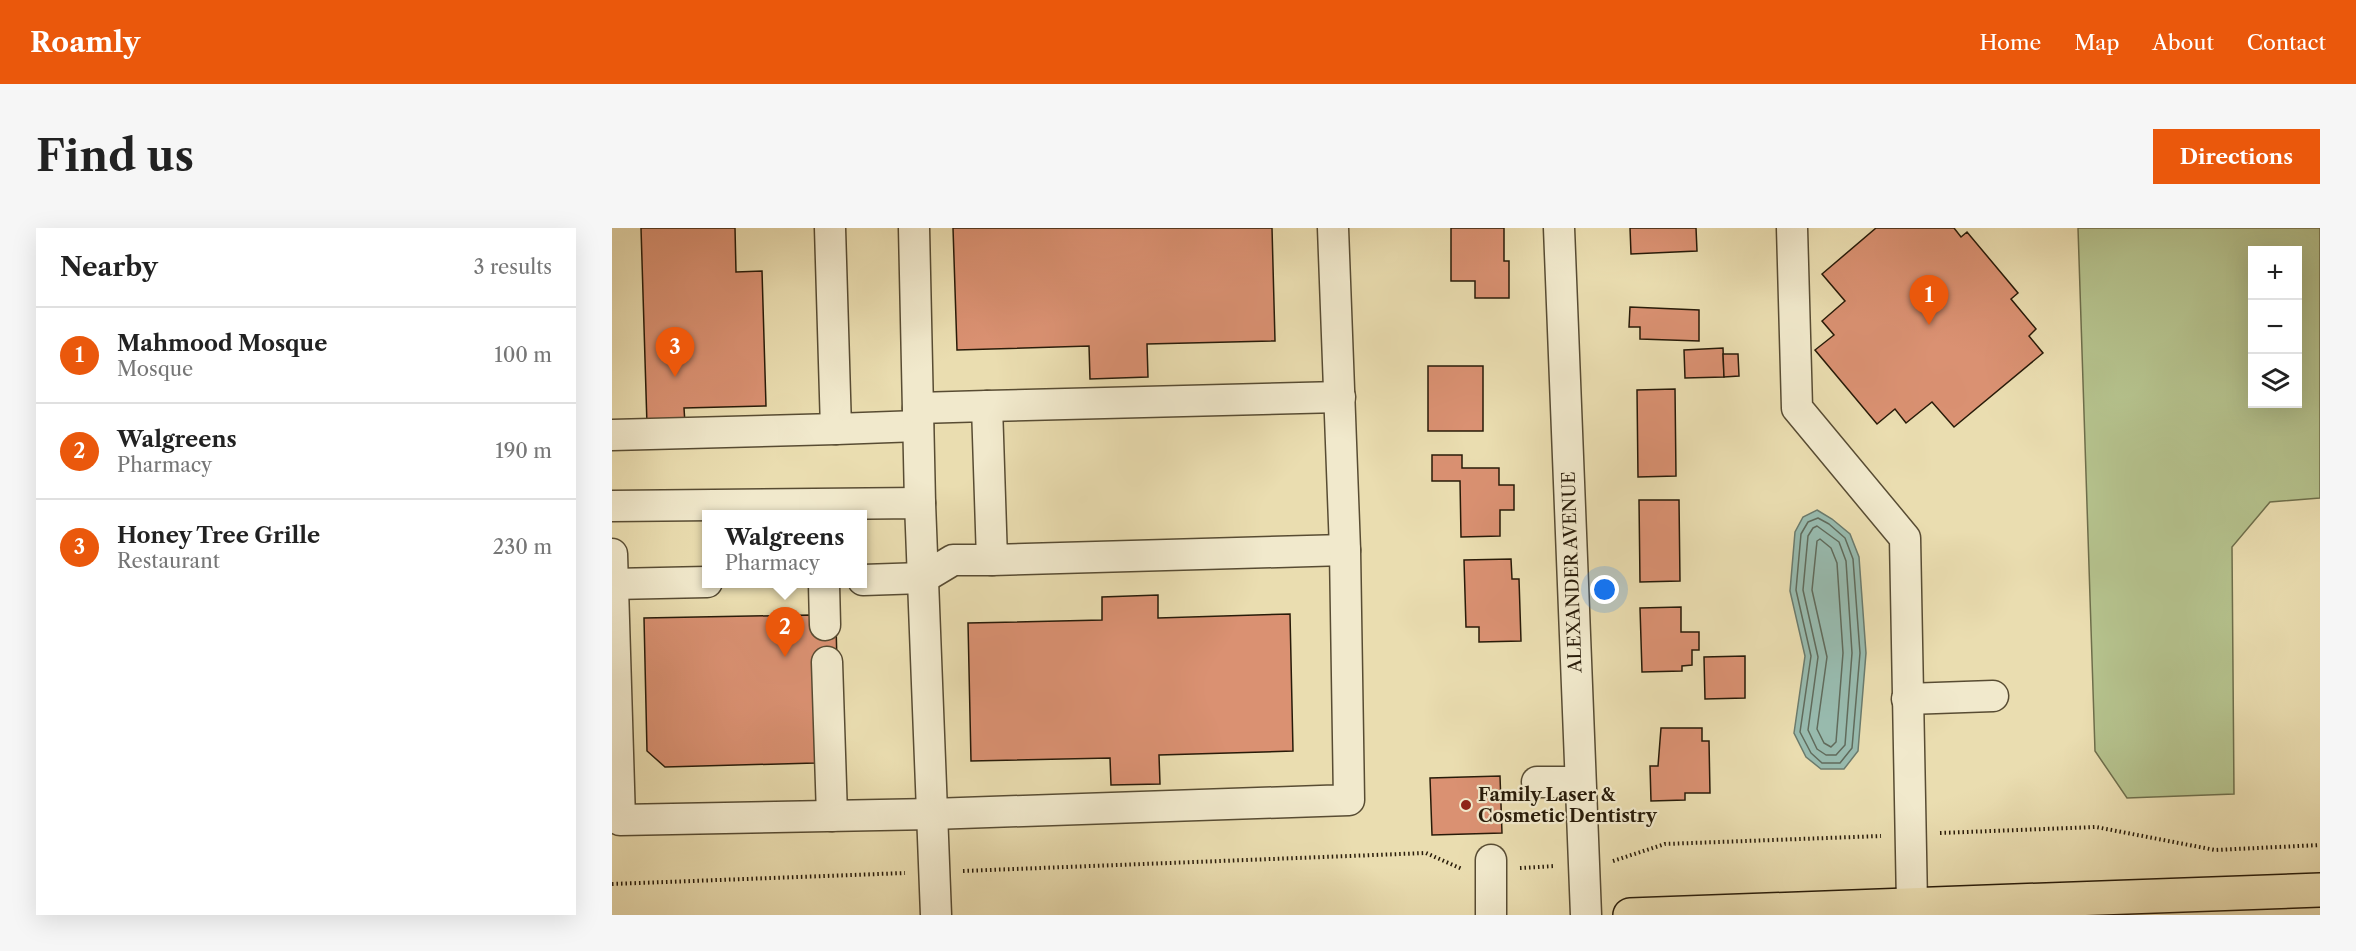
<!DOCTYPE html>
<html lang="en">
<head>
<meta charset="utf-8">
<style>
	body { margin:0; font-family:"Libre Caslon Text",serif; background:#f6f6f6; color:#222 }
	.controls { position:absolute; right:18px; top:18px; display:grid; overflow:hidden; border-radius:0px; box-shadow:0 6px 24px #0002 }
	.controls button { width:54px; height:54px; display:grid; place-items:center; padding:0; border:0; border-bottom:2px solid #e0e0e0; background:#fff; color:#222; font:30px sans-serif }
	.you { position:absolute; left:993px; top:362px; width:21px; height:21px; margin:-15px; border:4px solid #fff; border-radius:50%; background:#1a73e8; box-shadow:0 0 0 9px #1a73e833 }
	.badge { display:grid; place-items:center; width:39px; height:39px; border-radius:50%; background:#ea580c; color:#fff; font-size:20px; font-weight:700 }
	.pin { position:absolute; translate:-50% -50px; filter:drop-shadow(0 2px 3px #0008) }
	.pin::after { content:''; position:absolute; top:32px; width:21px; height:18px; background:inherit; clip-path:polygon(0 0,100% 0,50% 100%) }
	.popup { position:absolute; left:90px; top:282px; width:165px; height:78px; box-sizing:border-box; display:grid; place-content:center; border-radius:0px; background:#fff; filter:drop-shadow(0 2px 4px #0005); font-size:20px; white-space:nowrap; color:#767676 }
	.popup b { font-size:22px; color:#222 }
	.popup::after { content:''; position:absolute; left:50%; top:100%; margin-left:-12px; border:12px solid transparent; border-top-color:#fff }
	.list { margin:0; padding:0; list-style:none }
	h2 { display:flex; justify-content:space-between; align-items:center; height:78px; margin:0; padding:0 24px; font-size:26px }
	h2 small { font-size:20px; font-weight:400; color:#767676 }
	.list li { display:grid; grid-template-columns:39px 1fr auto; gap:18px; align-items:center; box-sizing:border-box; height:96px; padding:0 24px; border-top:2px solid #e0e0e0 }
	.list b { display:block; font-size:22px; white-space:nowrap }
	.list p { margin:0; font-size:20px; white-space:nowrap; color:#767676 }
	.list em { font-size:20px; font-style:normal; color:#767676 }
	.icon { flex:none; width:33px; height:33px; fill:none; stroke:currentColor; stroke-width:2; stroke-linecap:round; stroke-linejoin:round }
	.map { position:relative; flex:none; width:1708px; height:687px; overflow:hidden; border-radius:0px }
	header { display:flex; align-items:center; gap:36px; box-sizing:border-box; height:84px; padding:0 30px; background:#ea580c; color:#fff }
	header strong { font-size:28px }
	nav { display:flex; gap:33px; margin-inline-start:auto; font-size:21px }
	.intro { display:flex; align-items:center; justify-content:space-between; box-sizing:border-box; height:144px; padding:0 36px }
	h1 { margin:0; font-size:42px }
	.button { padding:15px 27px; border-radius:0px; background:#ea580c; color:#fff; font-size:21px; font-weight:700 }
	main { display:flex; gap:36px; padding:0 36px }
	aside { flex:1; background:#fff; border-radius:0px; box-shadow:0 6px 24px #0002 }
	.map>svg:first-child { display:block }
	.green { fill:#b5c28d; stroke:#6e6e4b; stroke-width:1.5; fill-rule:evenodd }
	.water { fill:#98bbaf; stroke:#6b7b6d; stroke-width:1.5 }
	.lines { fill:none; stroke-linecap:round; stroke-linejoin:round }
	.shore { stroke:#606b5c; stroke-width:1.5 }
	.building { fill:#da9172; stroke:#281b09; stroke-width:1.5 }
	.minor-casing { stroke:#584c33; stroke-width:33 }
	.major-casing { stroke:#281b09; stroke-width:36 }
	.path { stroke:#281b09; stroke-width:4; stroke-dasharray:1.5 3; stroke-linecap:butt }
	.minor { stroke:#f1e9cc; stroke-width:30 }
	.major { stroke:#eaddb0; stroke-width:33 }
	.poi-dot { fill:#8f2418; stroke:#f1e9cc; stroke-width:2 }
	.labels { text-anchor:middle; stroke-width:4.5; stroke-linejoin:round; paint-order:stroke }
	.street-label { font-size:18px; fill:#281b09; stroke:#f1e9cc }
	.poi-label { font-size:18px; font-weight:bold; fill:#281b09; stroke:#f1e9cc; text-anchor:start }
</style>
</head>
<body>
<header>
<strong>Roamly</strong>
<nav><a>Home</a><a>Map</a><a>About</a><a>Contact</a></nav>
</header>
<div class="intro"><h1>Find us</h1><a class="button">Directions</a></div>
<main>
<aside>
<h2>Nearby<small>3 results</small></h2>
<ul class="list">
<li><span class="badge">1</span><div><b>Mahmood Mosque</b><p>Mosque</p></div><em>100 m</em></li>
<li><span class="badge">2</span><div><b>Walgreens</b><p>Pharmacy</p></div><em>190 m</em></li>
<li><span class="badge">3</span><div><b>Honey Tree Grille</b><p>Restaurant</p></div><em>230 m</em></li>
</ul>
</aside>
<div class="map">
<svg width="1708" height="687" viewBox="0 0 1708 687">
	<rect width="100%" height="100%" fill="#eaddb0"/>
	<filter id="stains"><feTurbulence type="fractalNoise" baseFrequency=".00333" numOctaves="4"/><feColorMatrix values="0 0 0 0 .2 0 0 0 0 .09 0 0 0 0 .02 0 0 0 .5 -.17"/></filter>
	<radialGradient id="worn" r=".72"><stop offset=".6" stop-color="#630" stop-opacity="0"/><stop offset="1" stop-color="#630" stop-opacity=".3"/></radialGradient>
	<path class="green" d="M1466,0h242v270l-50,4 -38,45 2,247 -107,4 -32,-47zM1640,22h46v154h-46z"/>
	<polygon class="water" points="1205,282 1220,291 1238,306 1247,329 1254,425 1246,523 1232,541 1209,541 1194,529 1182,505 1193,428 1178,363 1183,304 1191,289"/>
	<g class="lines">
		<g class="shore">
			<polygon points="1206,290 1217,296 1233,310 1241,331 1248,425 1240,520 1228,535 1210,535 1199,525 1188,504 1199,428 1184,362 1189,306 1196,294"/>
			<polygon points="1205,298 1227,314 1234,333 1240,425 1233,517 1224,527 1214,527 1205,521 1196,502 1206,429 1191,362 1196,308 1201,300"/>
			<polygon points="1208,311 1219,320 1225,335 1231,425 1224,514 1219,519 1212,515 1205,501 1215,429 1200,362 1205,313"/>
		</g>
	</g>
	<g class="building">
		<polygon points="29,0 123,0 124,44 150,43 154,178 72,180 73,196 35,197"/>
		<polygon points="341,0 660,0 663,113 535,116 536,149 478,151 477,118 345,122"/>
		<polygon points="839,0 892,0 892,33 897,33 897,70 863,70 863,53 839,53"/>
		<polygon points="1018,0 1084,0 1085,23 1019,26"/>
		<polygon points="1264,0 1342,0 1349,9 1355,4 1406,65 1399,71 1424,101 1417,108 1431,125 1342,199 1320,174 1294,195 1283,181 1265,196 1203,122 1222,107 1210,93 1233,73 1210,46"/>
		<polygon points="1018,79 1087,82 1087,113 1028,111 1028,99 1017,99"/>
		<polygon points="1111,120 1112,149 1073,150 1072,122"/>
		<polygon points="1111,126 1126,126 1127,148 1112,149"/>
		<rect x="816" y="138" width="55" height="65"/>
		<polygon points="1063,161 1064,248 1026,249 1025,162"/>
		<polygon points="820,227 850,227 850,240 887,240 887,257 902,257 902,282 888,282 888,308 849,309 848,253 820,253"/>
		<polygon points="1027,272 1067,272 1068,353 1028,354"/>
		<polygon points="899,331 900,351 907,351 909,413 867,414 867,399 854,399 852,332"/>
		<polygon points="546,367 546,390 678,386 681,523 547,527 548,556 499,557 498,530 359,533 356,395 490,392 490,369"/>
		<polygon points="1069,379 1069,404 1087,404 1087,422 1080,422 1080,437 1070,438 1070,443 1030,444 1028,380"/>
		<polygon points="200,387 224,397 225,434 201,434 203,535 53,539 35,523 32,390"/>
		<polygon points="1133,428 1133,470 1093,471 1092,429"/>
		<polygon points="1049,500 1090,500 1090,513 1097,513 1098,565 1073,565 1073,572 1039,573 1038,538 1046,538"/>
		<polygon points="888,548 890,605 820,607 818,550"/>
	</g>
	<g class="lines">
		<defs>
			<g id="minor">
				<polyline points="218,0 224,201 306,198"/>
				<polyline points="302,0 308,275"/>
				<polyline points="947,0 974,687"/>
				<polyline points="1180,0 1185,180 1293,310 1300,676"/>
				<polyline points="375,178 728,169"/>
				<polyline points="306,180 375,178 380,332 733,322"/>
				<polyline points="0,207 224,201"/>
				<polyline points="0,278 308,275 324,687"/>
				<polyline points="0,326 8,592 320,586 737,572 733,322 721,0"/>
				<polyline points="251,352 311,350 341,332 380,332"/>
				<polyline points="1,356 95,354"/>
				<polyline points="212,356 213,397"/>
				<polyline points="215,434 220,588"/>
				<polyline points="1295,471 1381,468"/>
				<polyline points="925,554 968,554"/>
				<polyline points="879,687 879,632"/>
			</g>
			<polyline id="major" points="1018,687 1708,662"/>
		</defs>
		<use href="#minor" class="minor-casing"/>
		<use href="#major" class="major-casing"/>
		<g class="path">
			<polyline points="1328,605 1484,599 1603,622 1708,617"/>
			<polyline points="1001,633 1053,616 1269,608"/>
			<polyline points="908,640 943,638"/>
			<polyline points="351,643 814,625 850,641"/>
			<polyline points="0,656 293,645"/>
		</g>
		<use href="#minor" class="minor"/>
		<use href="#major" class="major"/>
	</g>
	<circle class="poi-dot" cx="854" cy="577" r="6"/>
	<g class="labels">
		<g class="street-label">
			<text transform="translate(960 344) rotate(-92)" y="6">ALEXANDER AVENUE</text>
		</g>
		<g class="poi-label">
			<text x="866" y="573">Family Laser &amp;<tspan x="866" dy="21">Cosmetic Dentistry</tspan></text>
		</g>
	</g>
	<rect width="100%" height="100%" filter="url(#stains)"/>
	<rect width="100%" height="100%" fill="url(#worn)"/>
</svg>
<div class="controls">
<button>+</button>
<button>−</button>
<button><svg class="icon" aria-label="layers" viewBox="0 0 24 24"><path d="M12 4l9 5-9 5-9-5zM3 14l9 5 9-5"/></svg></button>
</div>
<div class="you"></div>
<div class="pin badge" style="left:1317px;top:97px">1</div>
<div class="pin badge" style="left:173px;top:429px">2</div>
<div class="popup"><b>Walgreens</b>Pharmacy</div>
<div class="pin badge" style="left:63px;top:149px">3</div>
</div>
</main>
</body>
</html>
